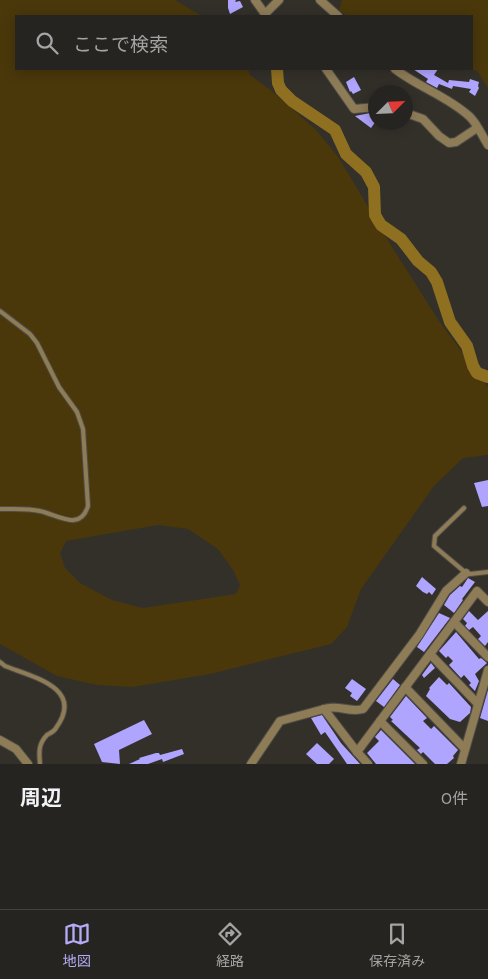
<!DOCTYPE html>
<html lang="ja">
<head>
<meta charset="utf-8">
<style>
	body { margin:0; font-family:"DM Sans","Noto Sans JP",sans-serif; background:#32302d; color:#f1f3f6 }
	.compass { position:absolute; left:368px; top:85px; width:45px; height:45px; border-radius:50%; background:#262420; box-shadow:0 2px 12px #0003; rotate:66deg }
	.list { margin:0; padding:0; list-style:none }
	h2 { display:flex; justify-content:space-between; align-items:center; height:65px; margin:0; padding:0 20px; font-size:21px }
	h2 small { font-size:16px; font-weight:400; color:#a4a4a5 }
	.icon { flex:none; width:28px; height:28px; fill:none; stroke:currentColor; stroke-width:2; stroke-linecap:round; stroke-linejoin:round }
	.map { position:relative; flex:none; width:488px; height:764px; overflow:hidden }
	.search { position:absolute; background:#262420; box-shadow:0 2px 12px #0003; left:15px; right:15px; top:15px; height:55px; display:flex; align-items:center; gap:12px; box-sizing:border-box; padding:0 18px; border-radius:0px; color:#a4a4a5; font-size:19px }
	.sheet { height:145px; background:#262420 }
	nav { display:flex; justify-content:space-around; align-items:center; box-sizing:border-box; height:70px; border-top:1px solid #42413e; background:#262420; font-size:14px; color:#a4a4a5 }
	nav a { display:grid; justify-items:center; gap:2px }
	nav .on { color:#b5acf8 }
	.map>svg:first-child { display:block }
	.green { fill:#4a380b; fill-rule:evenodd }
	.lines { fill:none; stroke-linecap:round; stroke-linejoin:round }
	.river { stroke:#8f6f20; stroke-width:12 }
	.building { fill:#afa4fe }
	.lane-casing { stroke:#504d48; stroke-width:6 }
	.street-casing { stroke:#504d48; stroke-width:10 }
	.lane { stroke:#8e7c57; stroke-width:4 }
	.street { stroke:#8e7c57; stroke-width:8 }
</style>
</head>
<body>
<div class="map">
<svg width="488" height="764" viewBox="0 0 488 764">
	<rect width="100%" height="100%" fill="#33302a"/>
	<g class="green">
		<path d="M0,0h175l27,16h-186v53h232l2,6 23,17 43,38 23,28 53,89 47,74 49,66v68l-25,3 -29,28 -73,103 -14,38 -16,17 -121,30 -78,13 -35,-2 -40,-9 -57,-32zM158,525l30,4 30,20 15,21 7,15 -4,9 -93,14 -31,-8 -32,-17 -15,-15 -5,-15 6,-12z"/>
		<polygon points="342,0 488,0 488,88 478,72 472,69 472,16 347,16 339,10"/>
	</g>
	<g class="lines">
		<polyline class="river" points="277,69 278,83 281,90 292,101 335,130 346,154 366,172 374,187 375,215 381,225 401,239 418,261 431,272 437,282 450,322 467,346 473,366 477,373 488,377"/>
	</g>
	<g class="building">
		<polygon points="228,0 236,0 235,2 240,1 243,7 230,14 228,8"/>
		<polygon points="413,69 438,69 434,75 448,83 449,80 469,82 470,79 479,82 478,86 479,88 475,96 469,92 471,89 453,86 452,89 439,84 437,88 426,82 428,79"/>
		<polygon points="354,77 361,90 353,94 351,91 350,92 346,82"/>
		<polygon points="370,113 376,117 376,121 371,128 355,116"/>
		<polygon points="488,480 488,506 482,507 474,483"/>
		<polygon points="422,577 436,589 432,595 429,592 427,594 423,592 416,586"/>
		<polygon points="468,578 475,582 462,599 463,600 454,613 444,605 450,595 460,586 462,587"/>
		<polygon points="469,611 478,620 488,611 488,642 485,646 478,639 481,636 473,627 469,630 465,626 467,623 463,619"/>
		<polygon points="439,613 450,618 424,652 417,647"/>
		<polygon points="456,632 479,659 481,658 487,663 475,674 479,681 475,691 469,685 471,683 464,675 461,678 449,665 453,661 448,656 446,658 439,651"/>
		<polygon points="431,663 435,668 424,678 422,675"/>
		<polygon points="439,677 447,685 449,683 471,707 470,713 460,722 450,719 426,696 430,689 429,688"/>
		<polygon points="352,679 366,689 357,701 350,696 352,693 345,688"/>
		<polygon points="393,679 400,685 384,707 376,701"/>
		<polygon points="488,690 488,721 480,718"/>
		<polygon points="406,696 427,718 423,721 431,729 434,726 458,750 453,756 454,758 447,764 435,764 423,752 421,754 417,750 420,748 391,721 393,720 390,717"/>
		<polygon points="322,715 341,743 360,764 347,764 325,732 321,735 311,718"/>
		<polygon points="144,720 152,734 119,750 120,764 102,762 94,744"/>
		<polygon points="381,730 415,764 376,764 367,753 379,741 375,737"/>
		<polygon points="317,743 334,759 329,764 317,764 306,754"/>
		<polygon points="182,749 184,754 163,762 162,759 148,764 129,764 140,759 139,758 156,753 159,753 160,755"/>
	</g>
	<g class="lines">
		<defs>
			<g id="lane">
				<path d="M0,311l30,23 7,9 22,44 18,25 6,17 5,77c-8,26 -30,9 -48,5 -12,-3 -27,-2 -40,-2"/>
				<polyline points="464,508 435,536 434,546 466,573 470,574 488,572"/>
				<path d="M0,662l5,4c28,11 80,22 51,62 -2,4 -6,5 -9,7 -9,9 -8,18 -7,29"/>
			</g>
			<g id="street">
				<polyline points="255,0 265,14"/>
				<polyline points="320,0 338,16"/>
				<polyline points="266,16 265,14 279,0"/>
				<polyline points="326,69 354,109 376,107"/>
				<path d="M395,69c23,18 52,27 74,47 8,7 13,20 19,29"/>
				<polyline points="406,113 423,119 439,136 449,143 456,142 477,128"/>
				<polyline points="454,622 488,657"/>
				<polyline points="430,654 478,704"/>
				<polyline points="405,687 465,749"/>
				<path d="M324,709c13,-5 26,4 39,0l56,-74 27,-44 20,-18"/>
				<polyline points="380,721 423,764"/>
				<polyline points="0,740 16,749 28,764"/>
				<polyline points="251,764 280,721 324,709 357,752"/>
				<polyline points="368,764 357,752 477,591 488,602"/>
				<polyline points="461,764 488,670"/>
			</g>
		</defs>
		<use href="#lane" class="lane-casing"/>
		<use href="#street" class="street-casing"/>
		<use href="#lane" class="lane"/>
		<use href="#street" class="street"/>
	</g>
</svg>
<svg class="compass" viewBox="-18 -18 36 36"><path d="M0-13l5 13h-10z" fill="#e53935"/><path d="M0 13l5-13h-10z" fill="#a4a4a5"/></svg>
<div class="search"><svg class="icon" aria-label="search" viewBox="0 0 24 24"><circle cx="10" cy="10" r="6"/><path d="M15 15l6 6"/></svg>ここで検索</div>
</div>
<section class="sheet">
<h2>周辺<small>0件</small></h2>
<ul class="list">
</ul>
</section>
<nav>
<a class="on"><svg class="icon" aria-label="map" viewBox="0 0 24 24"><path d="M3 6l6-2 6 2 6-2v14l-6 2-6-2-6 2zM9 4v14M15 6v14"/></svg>地図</a>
<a><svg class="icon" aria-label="directions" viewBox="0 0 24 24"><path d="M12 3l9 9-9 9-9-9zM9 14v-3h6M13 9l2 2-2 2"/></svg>経路</a>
<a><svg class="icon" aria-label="saved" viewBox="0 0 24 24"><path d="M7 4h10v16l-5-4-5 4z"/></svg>保存済み</a>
</nav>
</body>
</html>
